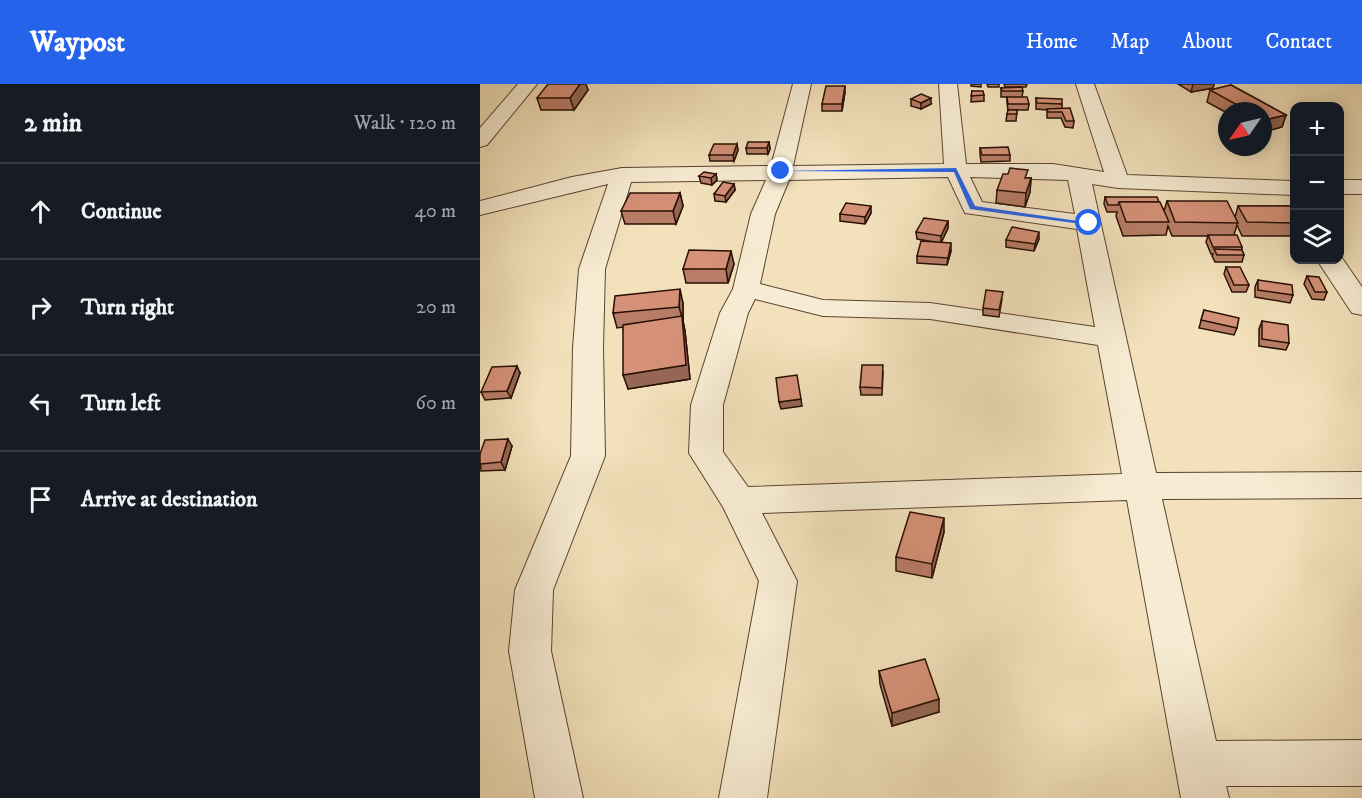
<!DOCTYPE html>
<html lang="en">
<head>
<meta charset="utf-8">
<style>
	body { margin:0; font-family:"IM FELL DW Pica",serif; background:#20242c; color:#f1f3f6 }
	.controls { position:absolute; right:18px; top:18px; display:grid; overflow:hidden; border-radius:12px; box-shadow:0 3px 15px #0003 }
	.controls button { width:54px; height:54px; display:grid; place-items:center; padding:0; border:0; border-bottom:2px solid #363941; background:#171b24; color:#f1f3f6; font:30px sans-serif }
	.compass { position:absolute; left:738px; top:18px; width:54px; height:54px; border-radius:50%; background:#171b24; box-shadow:0 3px 15px #0003; rotate:236deg }
	.stop { position:absolute; width:18px; height:18px; margin:-14px; border:4px solid #2563eb; border-radius:50%; background:#fff }
	.stop.end { background:#2563eb; border-color:#fff; box-shadow:0 2px 6px #0008 }
	.list { margin:0; padding:0; list-style:none }
	h2 { display:flex; justify-content:space-between; align-items:center; height:78px; margin:0; padding:0 24px; font-size:26px }
	h2 small { font-size:20px; font-weight:400; color:#9ea1a6 }
	.list li { display:grid; grid-template-columns:39px 1fr auto; gap:18px; align-items:center; box-sizing:border-box; height:96px; padding:0 24px; border-top:2px solid #363941 }
	.list b { display:block; font-size:22px; white-space:nowrap }
	.list em { font-size:20px; font-style:normal; color:#9ea1a6 }
	.icon { flex:none; width:33px; height:33px; fill:none; stroke:currentColor; stroke-width:2; stroke-linecap:round; stroke-linejoin:round }
	.map { position:relative; flex:none; width:882px; height:714px; overflow:hidden }
	header { display:flex; align-items:center; gap:36px; box-sizing:border-box; height:84px; padding:0 30px; background:#2563eb; color:#fff }
	header strong { font-size:28px }
	nav { display:flex; gap:33px; margin-inline-start:auto; font-size:21px }
	main { display:flex }
	aside { flex:1; background:#171b24 }
	.map>svg:first-child { display:block }
	.lines { fill:none; stroke-linecap:round; stroke-linejoin:round }
	.minor-casing { stroke:#5a4432; stroke-width:2 }
	.minor { fill:#f7ecd3; fill-rule:evenodd }
	.wall { fill:#b77d67; stroke:#280f05; stroke-width:1.5 }
	.shaded-wall { fill:#956654; stroke:#280f05; stroke-width:1.5 }
	.building { fill:#d59178; stroke:#280f05; stroke-width:1.5 }
	.route { fill:#2563eb }
</style>
</head>
<body>
<header>
<strong>Waypost</strong>
<nav><a>Home</a><a>Map</a><a>About</a><a>Contact</a></nav>
</header>
<main>
<aside>
<h2>2 min<small>Walk · 120 m</small></h2>
<ul class="list">
<li><svg class="icon" aria-label="ahead" viewBox="0 0 24 24"><path d="M12 20V5M6 11l6-6 6 6"/></svg><div><b>Continue</b></div><em>40 m</em></li>
<li><svg class="icon" aria-label="right" viewBox="0 0 24 24"><path d="M7 20v-9h11M14 6l5 5-5 5"/></svg><div><b>Turn right</b></div><em>20 m</em></li>
<li><svg class="icon" aria-label="left" viewBox="0 0 24 24"><path d="M17 20v-9H6M10 6l-5 5 5 5"/></svg><div><b>Turn left</b></div><em>60 m</em></li>
<li><svg class="icon" aria-label="arrive" viewBox="0 0 24 24"><path d="M6 21V4h12l-3 4 3 4H6"/></svg><div><b>Arrive at destination</b></div></li>
</ul>
</aside>
<div class="map">
<svg width="882" height="714" viewBox="0 0 882 714">
	<rect width="100%" height="100%" fill="#f2e1bb"/>
	<filter id="stains"><feTurbulence type="fractalNoise" baseFrequency=".00333" numOctaves="4"/><feColorMatrix values="0 0 0 0 .2 0 0 0 0 .09 0 0 0 0 .02 0 0 0 .5 -.17"/></filter>
	<radialGradient id="worn" r=".72"><stop offset=".6" stop-color="#630" stop-opacity="0"/><stop offset="1" stop-color="#630" stop-opacity=".3"/></radialGradient>
	<g class="lines">
		<defs>
			<g id="minor">
				<polygon points="38,0 57,0 7,61 0,63 0,44"/>
				<path d="M313,0h18l-18,82 151,-2 -5,-80h18l9,80h87l51,8 -28,-88h18l33,91 167,6v14l-176,-7 -26,-4 64,289 206,-1v26l-200,1 54,242 146,-1v46h-136l3,12h-48l-54,-298 -365,13 35,68 -30,217h-48l40,-217 -36,-74 -34,-54 2,-48 29,-92 13,-24 18,-75 15,-34 -135,2 -26,87 -2,79 2,108 -52,134 -2,61 32,147h-48l-26,-147 6,-61 56,-134 2,-108 6,-79 29,-85 -128,31v-14l92,-24 50,-9 149,-2zM468,93l17,36 112,16 18,98 -165,-24 -107,-3 -63,-16 15,-70 14,-34zM490,93l98,3 7,34 -93,-12zM275,215l68,17 107,3 168,26 24,129 -374,13 -25,-35v-47l25,-92z"/>
				<rect x="860" y="96" width="22" height="14"/>
				<polygon points="860,171 882,203 882,231 872,229 837,176 860,176"/>
			</g>
		</defs>
		<use href="#minor" class="minor-casing"/>
		<use href="#minor" class="minor"/>
	</g>
	<g class="wall">
		<polygon points="491,0 501,0 501,3 491,2"/>
		<polygon points="507,0 519,0 519,3 508,3"/>
		<polygon points="524,0 547,0 546,3 525,3"/>
		<polygon points="698,0 734,0 733,4 711,8"/>
		<polygon points="751,1 806,31 802,43 783,48 783,27 747,27 747,29 727,18 730,6"/>
		<polygon points="521,4 543,7 542,13 549,20 548,26 528,26 527,19 527,13 521,13"/>
		<polygon points="108,6 94,26 61,26 57,14"/>
		<polygon points="492,7 504,11 504,17 491,18"/>
		<polygon points="365,8 362,27 342,27 342,20"/>
		<polygon points="556,14 582,20 582,24 594,37 593,44 585,43 581,34 567,34 567,26 556,25"/>
		<polygon points="431,15 451,20 441,25 431,22"/>
		<polygon points="537,26 536,37 526,37 527,30"/>
		<polygon points="289,58 290,65 288,70 267,70 266,64"/>
		<polygon points="500,64 530,71 530,77 501,78 500,70"/>
		<polygon points="258,66 254,77 230,77 229,71"/>
		<polygon points="236,90 237,96 232,101 221,99 219,92"/>
		<polygon points="547,94 551,94 550,108 545,123 516,119 517,106"/>
		<polygon points="254,100 255,106 246,118 235,117 234,110"/>
		<polygon points="200,109 203,122 196,140 145,140 141,127"/>
		<polygon points="625,113 679,118 684,127 687,117 755,133 758,122 814,122 814,152 762,152 757,141 754,151 762,163 762,166 764,171 762,178 735,178 732,172 733,170 731,170 726,158 728,152 692,152 688,142 686,151 643,152 636,132 637,128 627,128 624,120"/>
		<polygon points="391,129 385,140 360,137 360,130"/>
		<polygon points="468,137 468,144 461,159 471,167 467,181 437,179 437,172 460,159 437,155 436,148"/>
		<polygon points="559,155 554,167 526,163 526,156"/>
		<polygon points="254,180 248,199 206,199 203,185"/>
		<polygon points="746,183 769,201 766,208 752,208 744,190"/>
		<polygon points="827,192 847,208 844,216 832,215 824,200"/>
		<polygon points="778,196 813,211 810,219 775,213 775,203"/>
		<polygon points="522,215 519,233 503,231 503,224"/>
		<polygon points="203,219 203,237 205,247 210,295 148,305 143,243 137,244 133,229"/>
		<polygon points="724,226 757,244 754,251 719,244"/>
		<polygon points="782,237 809,259 806,266 779,262 779,245"/>
		<polygon points="403,288 402,311 381,311 380,303"/>
		<polygon points="40,289 31,314 5,316 1,308"/>
		<polygon points="32,362 25,386 1,387 0,370"/>
		<polygon points="464,448 452,494 416,487 416,473"/>
		<polygon points="399,587 459,628 412,642 400,600"/>
	</g>
	<g class="shaded-wall">
		<polygon points="100,0 106,0 108,6 94,26 90,14"/>
		<polygon points="713,0 734,0 733,4 711,8"/>
		<polygon points="365,2 365,8 362,27 362,20"/>
		<polygon points="451,14 451,20 441,25 441,19"/>
		<polygon points="806,31 802,43 783,48 784,36"/>
		<polygon points="289,58 290,65 288,70 287,64"/>
		<polygon points="257,60 258,66 254,77 253,71"/>
		<polygon points="236,90 237,96 232,101 231,94"/>
		<polygon points="551,94 550,108 545,123 546,109"/>
		<polygon points="254,100 255,106 246,118 245,112"/>
		<polygon points="200,109 203,122 196,140 193,127"/>
		<polygon points="391,122 391,129 385,140 385,133"/>
		<polygon points="468,137 468,144 461,159 461,152"/>
		<polygon points="559,148 559,155 554,167 555,160"/>
		<polygon points="471,159 471,167 467,181 468,174"/>
		<polygon points="251,167 254,180 248,199 246,185"/>
		<polygon points="200,205 203,219 203,237 199,223"/>
		<polygon points="202,232 205,247 210,295 148,305 143,291"/>
		<polygon points="37,282 40,289 31,314 27,307"/>
		<polygon points="321,315 322,322 301,325 299,318"/>
		<polygon points="28,355 32,362 25,386 21,378"/>
		<polygon points="464,434 464,448 452,494 452,480"/>
		<polygon points="459,615 459,628 412,642 412,629"/>
	</g>
	<g class="building">
		<polygon points="68,0 100,0 90,14 57,14"/>
		<polygon points="751,1 806,31 784,36 783,27 768,27 730,6"/>
		<polygon points="346,2 365,2 362,20 342,20"/>
		<polygon points="542,3 543,7 522,7 521,4"/>
		<polygon points="492,7 503,7 504,11 491,12"/>
		<polygon points="441,10 451,14 441,19 431,15"/>
		<polygon points="527,13 547,13 549,20 528,20"/>
		<polygon points="556,14 582,15 582,20 557,19"/>
		<polygon points="590,24 594,37 586,37 582,28 568,28 567,25"/>
		<polygon points="528,26 537,26 537,30 527,30"/>
		<polygon points="268,58 289,58 287,64 266,64"/>
		<polygon points="234,60 257,60 253,71 229,71"/>
		<polygon points="528,63 530,71 502,71 500,64"/>
		<polygon points="530,84 548,86 545,94 551,94 546,109 517,106 523,90 528,90"/>
		<polygon points="224,88 236,90 231,94 219,92"/>
		<polygon points="243,98 254,100 245,112 234,110"/>
		<polygon points="150,109 200,109 193,127 141,127"/>
		<polygon points="625,113 677,113 679,118 639,118 638,121 628,121"/>
		<polygon points="687,117 747,117 758,139 695,138"/>
		<polygon points="639,118 680,118 689,138 646,138"/>
		<polygon points="366,119 391,122 385,133 360,130"/>
		<polygon points="758,122 814,122 814,139 767,138"/>
		<polygon points="444,134 468,137 461,152 436,148"/>
		<polygon points="532,143 559,148 555,160 526,156"/>
		<polygon points="728,151 757,151 762,163 733,163"/>
		<polygon points="441,157 471,159 468,174 437,172"/>
		<polygon points="734,165 762,166 764,171 737,171"/>
		<polygon points="209,166 251,167 246,185 203,185"/>
		<polygon points="746,183 760,183 769,201 754,201"/>
		<polygon points="827,192 839,193 847,208 835,208"/>
		<polygon points="778,196 812,201 813,211 778,206"/>
		<polygon points="200,205 199,223 133,229 135,212"/>
		<polygon points="506,206 523,208 519,226 503,224"/>
		<polygon points="724,226 759,234 757,244 721,236"/>
		<polygon points="202,232 206,281 143,291 143,241"/>
		<polygon points="782,237 808,241 809,259 782,255"/>
		<polygon points="382,281 403,281 402,304 380,303"/>
		<polygon points="37,282 27,307 1,308 12,283"/>
		<polygon points="317,291 321,315 299,318 296,294"/>
		<polygon points="28,355 21,378 0,380 0,370 5,356"/>
		<polygon points="430,428 464,434 452,480 416,473"/>
		<polygon points="445,575 459,615 412,629 399,587"/>
	</g>
	<polygon class="route" points="476,84 495,122 612,139 609,141 490,125 474,88 298,87"/>
	<rect width="100%" height="100%" filter="url(#stains)"/>
	<rect width="100%" height="100%" fill="url(#worn)"/>
</svg>
<div class="controls">
<button>+</button>
<button>−</button>
<button><svg class="icon" aria-label="layers" viewBox="0 0 24 24"><path d="M12 4l9 5-9 5-9-5zM3 14l9 5 9-5"/></svg></button>
</div>
<svg class="compass" viewBox="-18 -18 36 36"><path d="M0-13l5 13h-10z" fill="#e53935"/><path d="M0 13l5-13h-10z" fill="#9ea1a6"/></svg>
<div class="stop" style="left:609px;top:139px"></div>
<div class="stop end" style="left:301px;top:87px"></div>
</div>
</main>
</body>
</html>
